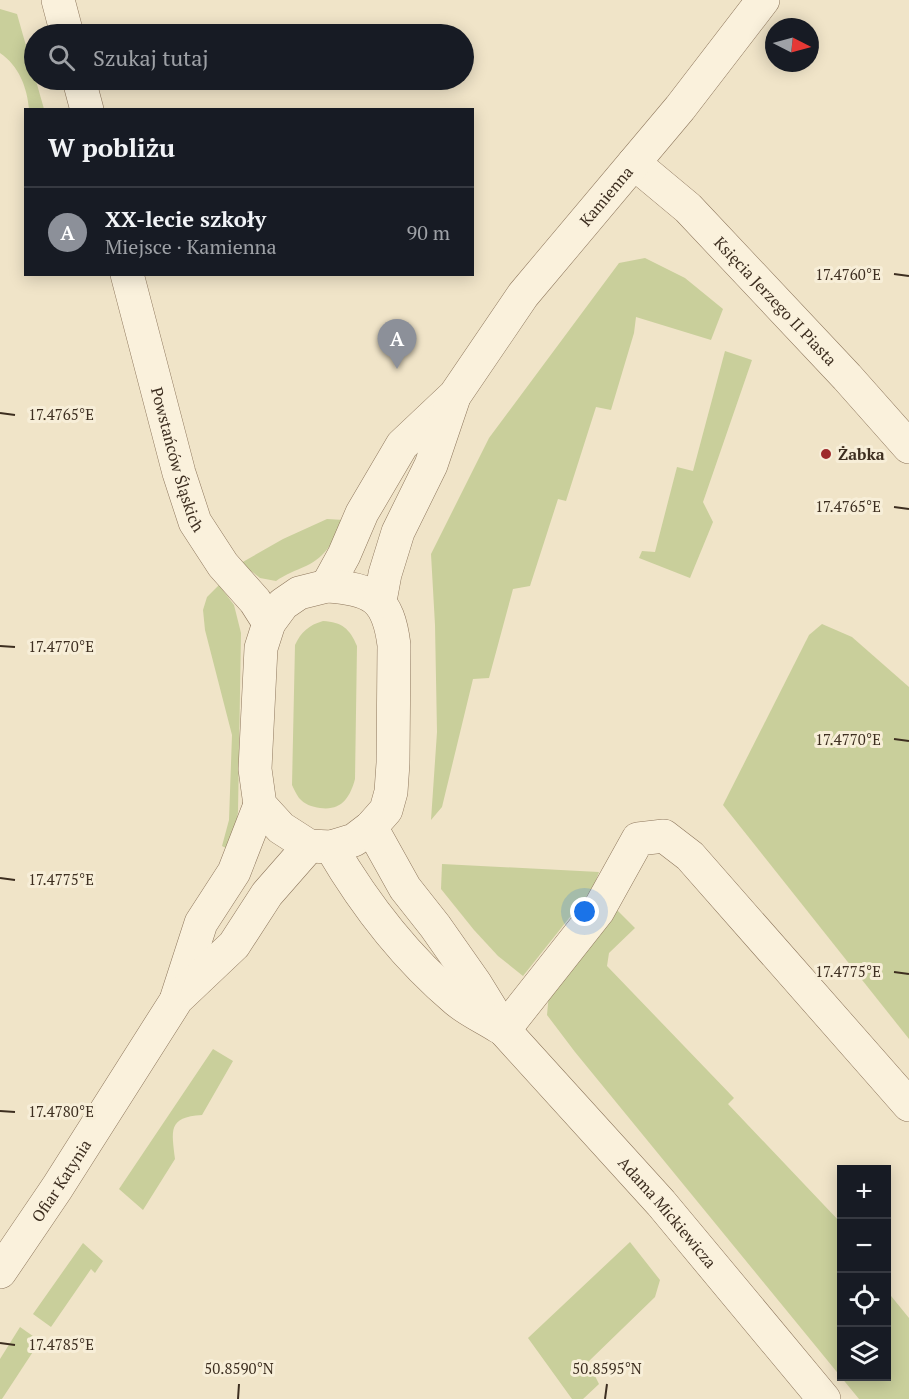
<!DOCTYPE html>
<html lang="pl">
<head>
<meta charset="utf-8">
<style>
	body { margin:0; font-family:"PT Serif",serif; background:#242831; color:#f1f3f6 }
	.controls { position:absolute; right:18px; bottom:18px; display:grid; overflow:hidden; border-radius:0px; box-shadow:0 3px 15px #0003 }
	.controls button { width:54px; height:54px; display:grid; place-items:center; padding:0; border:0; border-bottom:2px solid #363941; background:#171b24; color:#f1f3f6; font:30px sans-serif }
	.compass { position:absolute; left:765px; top:18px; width:54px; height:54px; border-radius:50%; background:#171b24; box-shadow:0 3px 15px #0003; rotate:96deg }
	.you { position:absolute; left:585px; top:912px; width:21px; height:21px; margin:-15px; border:4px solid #fff; border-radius:50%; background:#1a73e8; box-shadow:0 0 0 9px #1a73e833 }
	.badge { display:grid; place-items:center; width:39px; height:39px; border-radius:50%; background:#8c9099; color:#fff; font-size:20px; font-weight:700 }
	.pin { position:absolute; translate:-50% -50px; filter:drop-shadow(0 2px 3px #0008) }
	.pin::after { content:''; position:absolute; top:32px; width:21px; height:18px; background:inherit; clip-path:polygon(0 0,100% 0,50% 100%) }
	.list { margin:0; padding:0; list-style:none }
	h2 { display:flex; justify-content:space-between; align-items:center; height:78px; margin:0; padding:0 24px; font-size:26px }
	h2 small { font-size:20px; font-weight:400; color:#9ea1a6 }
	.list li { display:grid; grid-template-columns:39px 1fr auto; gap:18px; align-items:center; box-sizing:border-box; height:90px; padding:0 24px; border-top:2px solid #363941 }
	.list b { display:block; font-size:22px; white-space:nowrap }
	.list p { margin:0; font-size:20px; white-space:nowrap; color:#9ea1a6 }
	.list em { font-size:20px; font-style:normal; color:#9ea1a6 }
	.icon { flex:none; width:33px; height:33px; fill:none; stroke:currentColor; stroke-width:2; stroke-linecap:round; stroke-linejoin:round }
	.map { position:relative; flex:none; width:909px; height:1399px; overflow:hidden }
	.search { position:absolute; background:#171b24; box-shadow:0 3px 15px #0003; left:24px; top:24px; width:450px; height:66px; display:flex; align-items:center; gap:15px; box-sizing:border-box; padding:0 21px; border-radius:33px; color:#9ea1a6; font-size:22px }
	.panel { position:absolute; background:#171b24; box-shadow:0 3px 15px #0003; left:24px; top:108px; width:450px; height:168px; border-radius:0px }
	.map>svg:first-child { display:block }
	.green { fill:#c9cf9b }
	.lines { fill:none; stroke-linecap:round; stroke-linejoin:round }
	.minor-casing { stroke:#8d765c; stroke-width:34 }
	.minor { stroke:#faf1dc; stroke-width:33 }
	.ticks { fill:none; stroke:#3d2e20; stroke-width:2 }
	.poi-dot { fill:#9e2a2b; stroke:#f7eed8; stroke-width:2 }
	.labels { text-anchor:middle; stroke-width:6; stroke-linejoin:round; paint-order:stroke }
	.street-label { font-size:16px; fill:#3d2e20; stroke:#f7eed8 }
	.poi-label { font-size:16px; font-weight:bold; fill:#3d2e20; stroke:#f7eed8; text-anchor:start }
	.ticks-label { font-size:15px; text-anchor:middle; fill:#3d2e20; stroke:#f7eed8; stroke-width:6; stroke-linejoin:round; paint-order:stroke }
</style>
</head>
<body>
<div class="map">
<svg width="909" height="1399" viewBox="0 0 909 1399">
	<rect width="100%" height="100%" fill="#f0e4c8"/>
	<g class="green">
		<path d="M0,9l17,5 27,95h-15c-2,-22 -10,-43 -29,-56z"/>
		<polygon points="645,258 685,278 723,309 711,340 636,317 634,333 611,410 596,407 566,501 558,499 530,586 513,589 489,678 473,679 442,807 431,820 437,732 435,625 431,554 489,438 619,263"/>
		<polygon points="725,351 752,360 703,502 713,522 690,578 639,558 642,551 655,552 677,467 693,471"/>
		<path d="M327,519l17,1c-9,19 -18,37 -38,46 -11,5 -20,8 -30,15l-16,-3 -19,-15 42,-24z"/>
		<polygon points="219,585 234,605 241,633 238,812 234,836 228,849 222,846 229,820 232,735 205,630 203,610 207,597"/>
		<path d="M323,621c19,1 27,8 34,25l-2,133c-5,19 -14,32 -35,29 -8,-1 -16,-4 -21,-10 -3,-4 -5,-9 -7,-13l3,-140c6,-13 14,-20 28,-24z"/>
		<polygon points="822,624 852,637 909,687 909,1039 723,805 809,635"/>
		<polygon points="442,864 599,872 593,888 523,976 498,956 474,930 441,889"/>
		<polygon points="615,908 635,928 609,953 607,966 734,1098 728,1104 841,1223 842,1376 886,1376 887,1291 909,1318 909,1399 859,1399 575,1052 547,1015 549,993"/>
		<path d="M213,1049l20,12 -31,54c-35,2 -30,16 -27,44l-32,51 -24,-21z"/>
		<polygon points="630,1242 660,1280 655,1297 588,1362 599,1384 583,1399 572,1399 528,1338"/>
		<polygon points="83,1243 103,1261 95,1273 91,1269 51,1327 33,1314"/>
		<polygon points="20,1327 40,1341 2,1399 0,1399 0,1359"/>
	</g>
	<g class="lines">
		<defs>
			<g id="minor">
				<polyline points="58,0 67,34"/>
				<polyline points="79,80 87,110"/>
				<path id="s1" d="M634,163l54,45 159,169 62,70"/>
				<path id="s2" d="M127,274l52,199 16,49 28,43 32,36 14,22"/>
				<path id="s3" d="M327,586l17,-31 18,-42 40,-68 53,-50 68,-100 157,-187 83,-108"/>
				<path d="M327,586c46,3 61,12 67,59l-1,118 -2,29 -5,18 -15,17 -17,13 -23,7 -22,-1 -28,-18 -21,-23 -5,-36 6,-121 8,-25 14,-19 16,-11z"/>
				<polyline points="380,601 385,574 398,532 431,465 453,400"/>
				<path id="s4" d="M371,827l34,61 30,38 40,57 29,47 157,173 163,196"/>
				<path d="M331,847c34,58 74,110 125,153 13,11 29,18 43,27"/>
				<polyline points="177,997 201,923 234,872 260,805"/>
				<polyline points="504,1030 598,911 638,839 664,836 690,856 909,1105"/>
				<path id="s5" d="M0,1272l57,-84 120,-189 57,-54 33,-51 42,-48"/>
			</g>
		</defs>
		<use href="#minor" class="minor-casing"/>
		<use href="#minor" class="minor"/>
	</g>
	<path class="ticks" d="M894,274l15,2M0,413l15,2M894,507l15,2M0,646l15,1M894,739l15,2M0,878l15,2M894,972l15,2M0,1111l15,1M0,1343l15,2M238,1399l1,-15M605,1399l2,-15"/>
	<circle class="poi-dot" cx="826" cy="454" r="6"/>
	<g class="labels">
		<g class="street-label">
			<text dy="6" stroke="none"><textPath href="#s3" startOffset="483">Kamienna</textPath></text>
			<text dy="6" stroke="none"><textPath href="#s1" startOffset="198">Księcia Jerzego II Piasta</textPath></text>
			<text dy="6" stroke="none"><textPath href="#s2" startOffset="192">Powstańców Śląskich</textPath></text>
			<text dy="6" stroke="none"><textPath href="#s5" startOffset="110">Ofiar Katynia</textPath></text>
			<text dy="6" stroke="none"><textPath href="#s4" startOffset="488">Adama Mickiewicza</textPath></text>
		</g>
		<g class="poi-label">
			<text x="838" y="460">Żabka</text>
		</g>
	</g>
	<g class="ticks-label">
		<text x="848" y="280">17.4760°E</text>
		<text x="61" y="420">17.4765°E</text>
		<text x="848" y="512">17.4765°E</text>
		<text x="61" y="652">17.4770°E</text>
		<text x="848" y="745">17.4770°E</text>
		<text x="61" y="885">17.4775°E</text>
		<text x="848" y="977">17.4775°E</text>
		<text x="61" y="1117">17.4780°E</text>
		<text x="61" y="1350">17.4785°E</text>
		<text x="239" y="1374">50.8590°N</text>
		<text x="607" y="1374">50.8595°N</text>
	</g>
</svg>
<div class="controls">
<button>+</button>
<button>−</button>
<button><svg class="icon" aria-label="locate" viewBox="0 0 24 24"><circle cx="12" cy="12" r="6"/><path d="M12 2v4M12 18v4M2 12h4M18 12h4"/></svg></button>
<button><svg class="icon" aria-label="layers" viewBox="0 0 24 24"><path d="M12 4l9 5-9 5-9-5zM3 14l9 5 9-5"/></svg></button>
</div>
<svg class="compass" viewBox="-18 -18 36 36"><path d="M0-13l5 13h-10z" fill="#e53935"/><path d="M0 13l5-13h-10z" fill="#9ea1a6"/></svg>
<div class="you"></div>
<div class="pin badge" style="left:397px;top:369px">A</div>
<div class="search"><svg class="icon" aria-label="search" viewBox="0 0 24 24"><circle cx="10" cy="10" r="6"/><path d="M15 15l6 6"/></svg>Szukaj tutaj</div>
<section class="panel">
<h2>W pobliżu<small></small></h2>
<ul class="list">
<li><span class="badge">A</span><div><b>XX-lecie szkoły</b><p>Miejsce · Kamienna</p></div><em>90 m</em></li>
</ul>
</section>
</div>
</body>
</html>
